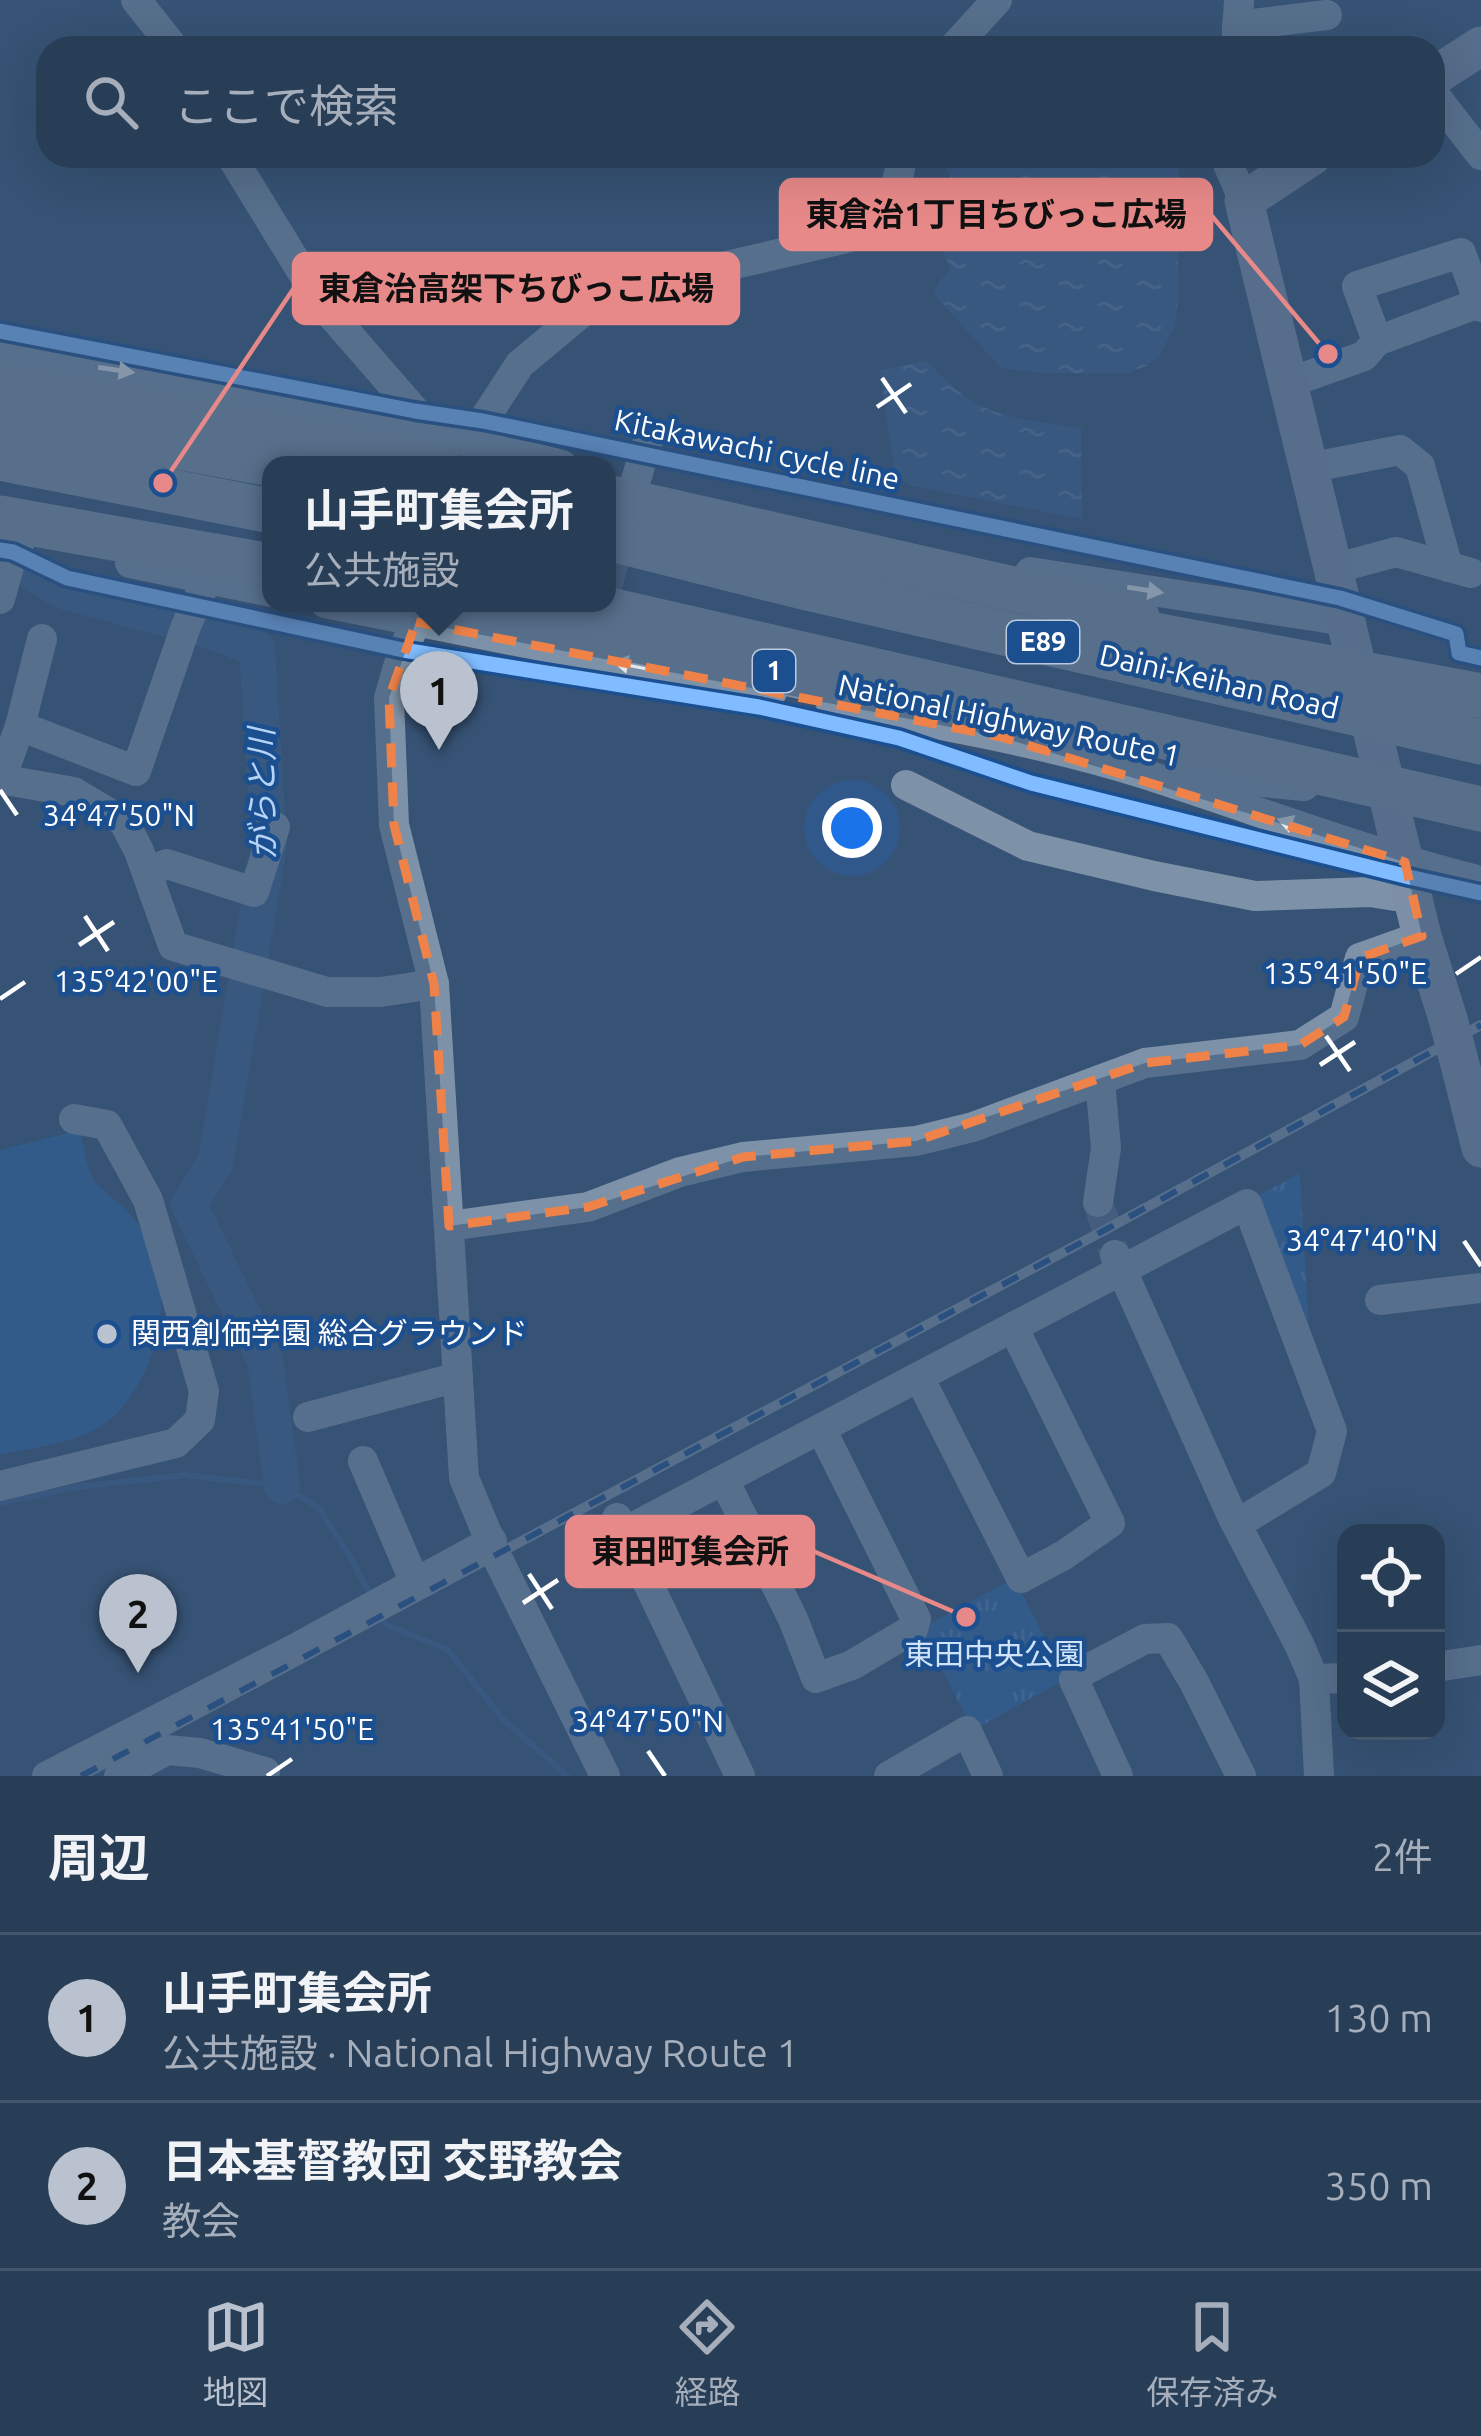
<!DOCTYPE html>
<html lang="ja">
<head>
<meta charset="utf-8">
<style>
	body { margin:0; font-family:Ubuntu,"Noto Sans JP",sans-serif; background:#344961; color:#f1f3f6 }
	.controls { position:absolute; right:36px; bottom:36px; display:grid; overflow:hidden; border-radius:24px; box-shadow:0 12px 48px #0002 }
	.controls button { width:108px; height:108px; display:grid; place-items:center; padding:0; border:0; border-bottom:3px solid #44576d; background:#283e57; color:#f1f3f6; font:60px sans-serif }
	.you { position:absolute; left:852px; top:828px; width:42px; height:42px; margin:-30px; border:9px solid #fff; border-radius:50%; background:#1a73e8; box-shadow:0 0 0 18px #1a73e833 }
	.badge { display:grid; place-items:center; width:78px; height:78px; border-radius:50%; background:#b9c2ce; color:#111; font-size:39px; font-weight:700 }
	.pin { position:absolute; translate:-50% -99px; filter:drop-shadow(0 3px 6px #0008) }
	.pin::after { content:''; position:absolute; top:63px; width:42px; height:36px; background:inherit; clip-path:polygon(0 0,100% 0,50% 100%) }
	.popup { position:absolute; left:262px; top:456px; width:354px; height:156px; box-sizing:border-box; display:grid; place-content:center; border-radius:24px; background:#283e57; filter:drop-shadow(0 3px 9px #0005); font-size:39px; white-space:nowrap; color:#a5aeba }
	.popup b { font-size:45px; color:#f1f3f6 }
	.popup::after { content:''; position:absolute; left:50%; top:100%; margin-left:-24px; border:24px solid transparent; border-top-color:#283e57 }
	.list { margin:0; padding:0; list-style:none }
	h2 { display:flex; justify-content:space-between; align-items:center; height:156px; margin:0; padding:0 48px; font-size:51px }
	h2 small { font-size:39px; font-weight:400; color:#a5aeba }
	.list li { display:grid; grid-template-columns:78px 1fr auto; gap:36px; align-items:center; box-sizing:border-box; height:168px; padding:0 48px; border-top:3px solid #44576d }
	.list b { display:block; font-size:45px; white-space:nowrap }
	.list p { margin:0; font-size:39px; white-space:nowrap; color:#a5aeba }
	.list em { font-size:39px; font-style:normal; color:#a5aeba }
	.icon { flex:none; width:66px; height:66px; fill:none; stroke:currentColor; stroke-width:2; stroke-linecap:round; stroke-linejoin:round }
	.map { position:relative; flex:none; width:1481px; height:1776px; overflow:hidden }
	.search { position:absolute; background:#283e57; box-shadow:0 12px 48px #0002; left:36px; right:36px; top:36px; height:132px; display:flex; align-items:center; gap:30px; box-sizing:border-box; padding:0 42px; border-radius:36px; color:#a5aeba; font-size:45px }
	.sheet { height:492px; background:#283e57 }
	nav { display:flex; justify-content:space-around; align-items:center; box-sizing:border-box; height:168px; border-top:3px solid #44576d; background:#283e57; font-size:33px; color:#a5aeba }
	nav a { display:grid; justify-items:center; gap:6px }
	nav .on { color:#b9c2ce }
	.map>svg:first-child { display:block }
	.park { fill:url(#park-tufts) }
	.pitch { fill:#2f66a5 }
	.water { fill:url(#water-ripples) }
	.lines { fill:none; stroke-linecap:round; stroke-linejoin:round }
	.stream { stroke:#3b618d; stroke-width:6 }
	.river { stroke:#3b618d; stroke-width:36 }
	.minor-tunnel { stroke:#546c89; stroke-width:30; stroke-dasharray:30 15; stroke-linecap:butt }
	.minor { stroke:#7d92a8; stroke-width:30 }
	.major { stroke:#7d8ea7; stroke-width:39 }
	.highway { stroke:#7e92a7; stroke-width:45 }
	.rail-casing { stroke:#7e92a7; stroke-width:10 }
	.rail { stroke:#1b4f8f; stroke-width:6; stroke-dasharray:18; stroke-linecap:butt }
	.major-bridge { stroke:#7d8ea7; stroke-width:39 }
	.highway-bridge { stroke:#7e92a7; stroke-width:45 }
	.cycleway-casing { stroke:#1b4f8f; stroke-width:22 }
	.cycleway { stroke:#80bcff; stroke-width:15 }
	.oneway { fill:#e5e9ee }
	.marked { fill:none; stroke:#ee8249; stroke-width:9; stroke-dasharray:24 15; stroke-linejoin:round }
	.ticks { fill:none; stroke:#fff; stroke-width:4.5 }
	.poi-dot { fill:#b9c2ce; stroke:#1b4f8f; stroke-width:4.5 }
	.labels { text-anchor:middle; stroke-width:9; stroke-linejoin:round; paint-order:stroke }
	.shield { fill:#1b4f8f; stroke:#bbcadd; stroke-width:3 }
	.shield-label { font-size:27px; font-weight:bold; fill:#fff }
	.street-label { font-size:30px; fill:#fff; stroke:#1b4f8f }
	.poi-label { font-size:30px; fill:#fff; stroke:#1b4f8f; text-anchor:start }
	.park-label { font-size:30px; fill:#cfe3fa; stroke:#1b4f8f }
	.water-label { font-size:33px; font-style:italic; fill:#b5d3f5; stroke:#1b4f8f }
	.ticks-label { font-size:30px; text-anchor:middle; fill:#fff; stroke:#1b4f8f; stroke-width:9; stroke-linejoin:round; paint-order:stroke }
	.leader { fill:none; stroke:#e88989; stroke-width:4.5 }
	.callout-dot { fill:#e88989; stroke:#1b4f8f; stroke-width:4.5 }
	.callout { fill:#e88989; stroke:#e88989; stroke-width:4.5 }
	.callout-label { font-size:33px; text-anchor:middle; font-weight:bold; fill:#111 }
</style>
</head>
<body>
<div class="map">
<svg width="1481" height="1776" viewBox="0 0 1481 1776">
	<defs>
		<pattern id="park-tufts" width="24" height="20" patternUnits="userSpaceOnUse" patternTransform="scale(3)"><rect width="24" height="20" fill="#2f66a5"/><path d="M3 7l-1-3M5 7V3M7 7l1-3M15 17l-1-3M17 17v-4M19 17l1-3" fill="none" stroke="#4e7db2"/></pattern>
		<pattern id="water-ripples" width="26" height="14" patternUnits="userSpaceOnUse" patternTransform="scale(3)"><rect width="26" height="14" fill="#3b618d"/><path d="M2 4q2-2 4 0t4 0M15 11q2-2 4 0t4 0" fill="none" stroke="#58799e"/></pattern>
	</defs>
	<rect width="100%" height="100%" fill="#365274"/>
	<g class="park">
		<polygon points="1300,1173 1309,1331 1254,1198"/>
		<polygon points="1014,1578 1066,1679 973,1730 921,1629"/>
	</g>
	<path class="pitch" d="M80,1130c4,15 6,41 16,53 15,16 34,26 45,46 12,22 22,55 20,80 -2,39 -23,90 -55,114 -29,21 -72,24 -106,32v-305z"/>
	<g class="water">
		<path d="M938,156h241l-1,142 -3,28 -15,30 -13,10 -22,8 -82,-1 -42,-5 -67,-74 4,-10 12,-15 -6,-16 12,-17 -6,-11c6,-34 8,-40 -12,-69z"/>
		<path d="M927,361c53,59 80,55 154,67l1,91 -170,-33 -17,-10 -15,-106z"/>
	</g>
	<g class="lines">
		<g class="stream">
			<polyline points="0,1503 76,1487 185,1475 282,1486 319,1508 351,1558 371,1597"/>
			<polyline points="379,1614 385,1624 448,1650 502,1718 567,1776"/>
		</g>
		<polyline class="river" points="0,554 63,591 212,631 257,649 269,846 216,1161 189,1205 265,1360 282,1486"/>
		<g class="minor-tunnel">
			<polyline points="607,588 624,524"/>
			<polyline points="1098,1202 1114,1252"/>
		</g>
		<g class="minor">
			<polyline points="136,0 174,48"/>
			<polyline points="1237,26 1327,15"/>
			<polyline points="953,48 997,0"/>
			<polyline points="1236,48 1239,0"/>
			<polyline points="1433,93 1481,155"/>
			<polyline points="231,156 321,303 415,411 429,437 428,447"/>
			<polyline points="1229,156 1228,164 1244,201"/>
			<polyline points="1377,341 1357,286 1461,253 1479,303"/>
			<polyline points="0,353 173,379 429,437 473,442 562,465"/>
			<polyline points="1288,383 1364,356 1377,341 1479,303 1481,307"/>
			<polyline points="473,442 483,421 520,364 585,310 705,271 847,238 888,218 903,156"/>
			<polyline points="1308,468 1400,450 1420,466 1448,567"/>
			<polyline points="635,483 649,437"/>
			<polyline points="130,563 271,592"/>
			<polyline points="1333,569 1396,552 1471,573"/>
			<polyline points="1030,572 1346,621"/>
			<polyline points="0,599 13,552 21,540"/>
			<polyline points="325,603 772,692"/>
			<polyline points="417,603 416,622 403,650 389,698 394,825 434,984 464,1478 496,1555 605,1776"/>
			<path d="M831,704c102,20 207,37 307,68 114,36 226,80 343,109"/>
			<polyline points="20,726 42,639"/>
			<polyline points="1185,775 1304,786"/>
			<polyline points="0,779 74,792 124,822 139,851 173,946 327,992 381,992 434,984"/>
			<polyline points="1,779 20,726 136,771 186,626 207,579"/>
			<polyline points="906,785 1028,846 1154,876 1255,896 1370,892 1414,899"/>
			<polyline points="147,872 167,864 254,892 275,827"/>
			<polyline points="1098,1202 1106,1148 1100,1080"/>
			<polyline points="449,1226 588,1207 680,1172 743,1157 916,1141 973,1127 1145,1063 1300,1045 1344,1017 1360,958 1422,936"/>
			<polyline points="1115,1255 1233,1518 1300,1646 1314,1679"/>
			<polyline points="1380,1300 1481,1288"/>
			<polyline points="919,1377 1021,1578 1064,1555 1110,1523 1013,1327"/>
			<polyline points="308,1417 458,1377"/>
			<polyline points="363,1461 415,1583"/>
			<polyline points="724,1480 793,1619 816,1678 852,1665 913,1629 916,1619 821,1429"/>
			<polyline points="0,1486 176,1443 200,1420 204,1391 148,1200 107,1125 74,1119"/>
			<polyline points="617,1518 740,1776"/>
			<polyline points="624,1532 1247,1204 1332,1431 1321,1473 1237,1524"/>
			<polyline points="1436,1667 1481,1660"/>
			<polyline points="47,1776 300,1646 492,1541"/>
			<polyline points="119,1776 167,1750 200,1753 265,1772 264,1776"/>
			<polyline points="889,1776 967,1731 988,1776"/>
			<polyline points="1118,1776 1074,1680 1080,1673 1145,1639 1168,1638 1194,1682 1241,1776"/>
			<polyline points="1319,1776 1314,1679 1346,1678"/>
		</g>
		<g class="major">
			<polyline points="1433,77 1481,46"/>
			<polyline points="1312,156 1244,201 1422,936 1448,1019"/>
			<polyline points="1462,1072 1481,1148"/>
		</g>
		<g class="highway">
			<polyline points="0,414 276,465"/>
			<polyline points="0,458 271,511"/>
			<polyline points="0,518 271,566"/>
			<polyline points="466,603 863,690"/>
		</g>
		<defs>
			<polyline id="rail" points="81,1776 1103,1231 1481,1025"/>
		</defs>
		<use href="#rail" class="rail-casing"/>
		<use href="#rail" class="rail"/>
		<polyline class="major-bridge" points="1448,1019 1462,1072"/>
		<g class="highway-bridge">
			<polyline points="0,387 97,401 438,465"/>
			<polyline points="607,497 1137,617"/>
			<polyline points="607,538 807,588 1481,742"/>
			<polyline points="579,603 1481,809"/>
			<polyline points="1101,625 1481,696"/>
		</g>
		<defs>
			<g id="cycleway">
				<polyline points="0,331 415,411 483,421 1340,598 1456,634 1459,653 1481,658"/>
				<polyline points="0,550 13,552 67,578 403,650 759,707 899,738 1031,783 1409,877 1481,893"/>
			</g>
		</defs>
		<use href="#cycleway" class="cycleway-casing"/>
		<use href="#cycleway" class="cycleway"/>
	</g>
	<defs><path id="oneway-solid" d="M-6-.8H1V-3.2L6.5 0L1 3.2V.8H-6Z" transform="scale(3)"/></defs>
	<g class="oneway">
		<use href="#oneway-solid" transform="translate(116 370) rotate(8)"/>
		<use href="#oneway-solid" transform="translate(1145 590) rotate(9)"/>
		<use href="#oneway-solid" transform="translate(631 665) rotate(-169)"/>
		<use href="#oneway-solid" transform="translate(1295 825) rotate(-161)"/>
	</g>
	<path d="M0 0H1481V1776H0ZM416,622l585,115 404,125 17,74 -62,22 -16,59 -44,28 -155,18 -229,78 -173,16 -155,50 -139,19 -15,-242 -40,-159 -5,-127z" fill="#365274" fill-opacity=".55" fill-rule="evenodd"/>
	<path class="marked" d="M416,622l585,115 404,125 17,74 -62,22 -16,59 -44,28 -155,18 -229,78 -173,16 -155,50 -139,19 -15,-242 -40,-159 -5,-127z"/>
	<path class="ticks" d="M882,378l24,35M877,407l34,-23M0,790l17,25M85,916l23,35M79,945l35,-23M1456,974l25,-17M0,999l25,-17M1326,1036l24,35M1320,1065l35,-23M1464,1241l17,25M529,1574l23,35M523,1603l35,-23M648,1751l17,25M267,1776l25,-17"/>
	<circle class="poi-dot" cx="107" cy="1334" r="12"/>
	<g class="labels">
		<g class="shield">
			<rect x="1007" y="621" width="72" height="42" rx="9"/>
			<rect x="753" y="650" width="42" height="42" rx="9"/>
		</g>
		<g class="shield-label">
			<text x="1043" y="651">E89</text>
			<text x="774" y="680">1</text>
		</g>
		<g class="street-label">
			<text transform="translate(757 450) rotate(12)" y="10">Kitakawachi cycle line</text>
			<text transform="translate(1219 682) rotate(13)" y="10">Daini-Keihan Road</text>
			<text transform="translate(1009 721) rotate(12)" y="10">National Highway Route 1</text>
		</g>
		<g class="poi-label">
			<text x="131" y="1344">関西創価学園 総合グラウンド</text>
		</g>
		<g class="park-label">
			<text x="994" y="1665">東田中央公園</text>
		</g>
		<g class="water-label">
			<text transform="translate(262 794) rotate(-91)" y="12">がらと川</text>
		</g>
	</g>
	<g class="ticks-label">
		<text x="119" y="826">34°47'50"N</text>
		<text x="1345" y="984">135°41'50"E</text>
		<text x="136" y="992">135°42'00"E</text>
		<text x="1362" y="1251">34°47'40"N</text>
		<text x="648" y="1732">34°47'50"N</text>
		<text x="292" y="1740">135°41'50"E</text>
	</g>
	<path class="leader" d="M1328 354L1211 215M163 483L294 288M966 1617L813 1551"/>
	<g class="callout-dot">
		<circle cx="1328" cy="354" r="12"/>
		<circle cx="163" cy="483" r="12"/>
		<circle cx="966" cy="1617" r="12"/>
	</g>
	<g class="callout">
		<rect x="781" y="180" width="430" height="69" rx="12"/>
		<rect x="294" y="254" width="444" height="69" rx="12"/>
		<rect x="567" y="1517" width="246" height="69" rx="12"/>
	</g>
	<g class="callout-label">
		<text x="996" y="226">東倉治1丁目ちびっこ広場</text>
		<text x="516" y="300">東倉治高架下ちびっこ広場</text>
		<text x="690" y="1563">東田町集会所</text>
	</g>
</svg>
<div class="controls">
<button><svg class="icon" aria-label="locate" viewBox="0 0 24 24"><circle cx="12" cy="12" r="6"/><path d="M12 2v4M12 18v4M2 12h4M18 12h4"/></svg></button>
<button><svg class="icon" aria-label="layers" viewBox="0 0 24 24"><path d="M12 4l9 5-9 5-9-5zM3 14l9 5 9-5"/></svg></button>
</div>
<div class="you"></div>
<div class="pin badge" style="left:439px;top:750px">1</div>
<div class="popup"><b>山手町集会所</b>公共施設</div>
<div class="pin badge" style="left:138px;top:1673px">2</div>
<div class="search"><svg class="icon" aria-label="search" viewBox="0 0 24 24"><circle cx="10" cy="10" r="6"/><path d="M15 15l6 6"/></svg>ここで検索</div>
</div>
<section class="sheet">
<h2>周辺<small>2件</small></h2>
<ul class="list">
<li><span class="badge">1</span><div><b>山手町集会所</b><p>公共施設 · National Highway Route 1</p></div><em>130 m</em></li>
<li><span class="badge">2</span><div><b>日本基督教団 交野教会</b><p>教会</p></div><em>350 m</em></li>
</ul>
</section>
<nav>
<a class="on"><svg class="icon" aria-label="map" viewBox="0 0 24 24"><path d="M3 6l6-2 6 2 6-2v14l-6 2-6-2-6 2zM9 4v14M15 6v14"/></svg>地図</a>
<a><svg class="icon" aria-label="directions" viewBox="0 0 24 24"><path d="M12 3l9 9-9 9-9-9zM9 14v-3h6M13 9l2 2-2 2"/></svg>経路</a>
<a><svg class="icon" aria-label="saved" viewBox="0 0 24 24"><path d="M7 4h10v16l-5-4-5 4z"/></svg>保存済み</a>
</nav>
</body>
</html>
